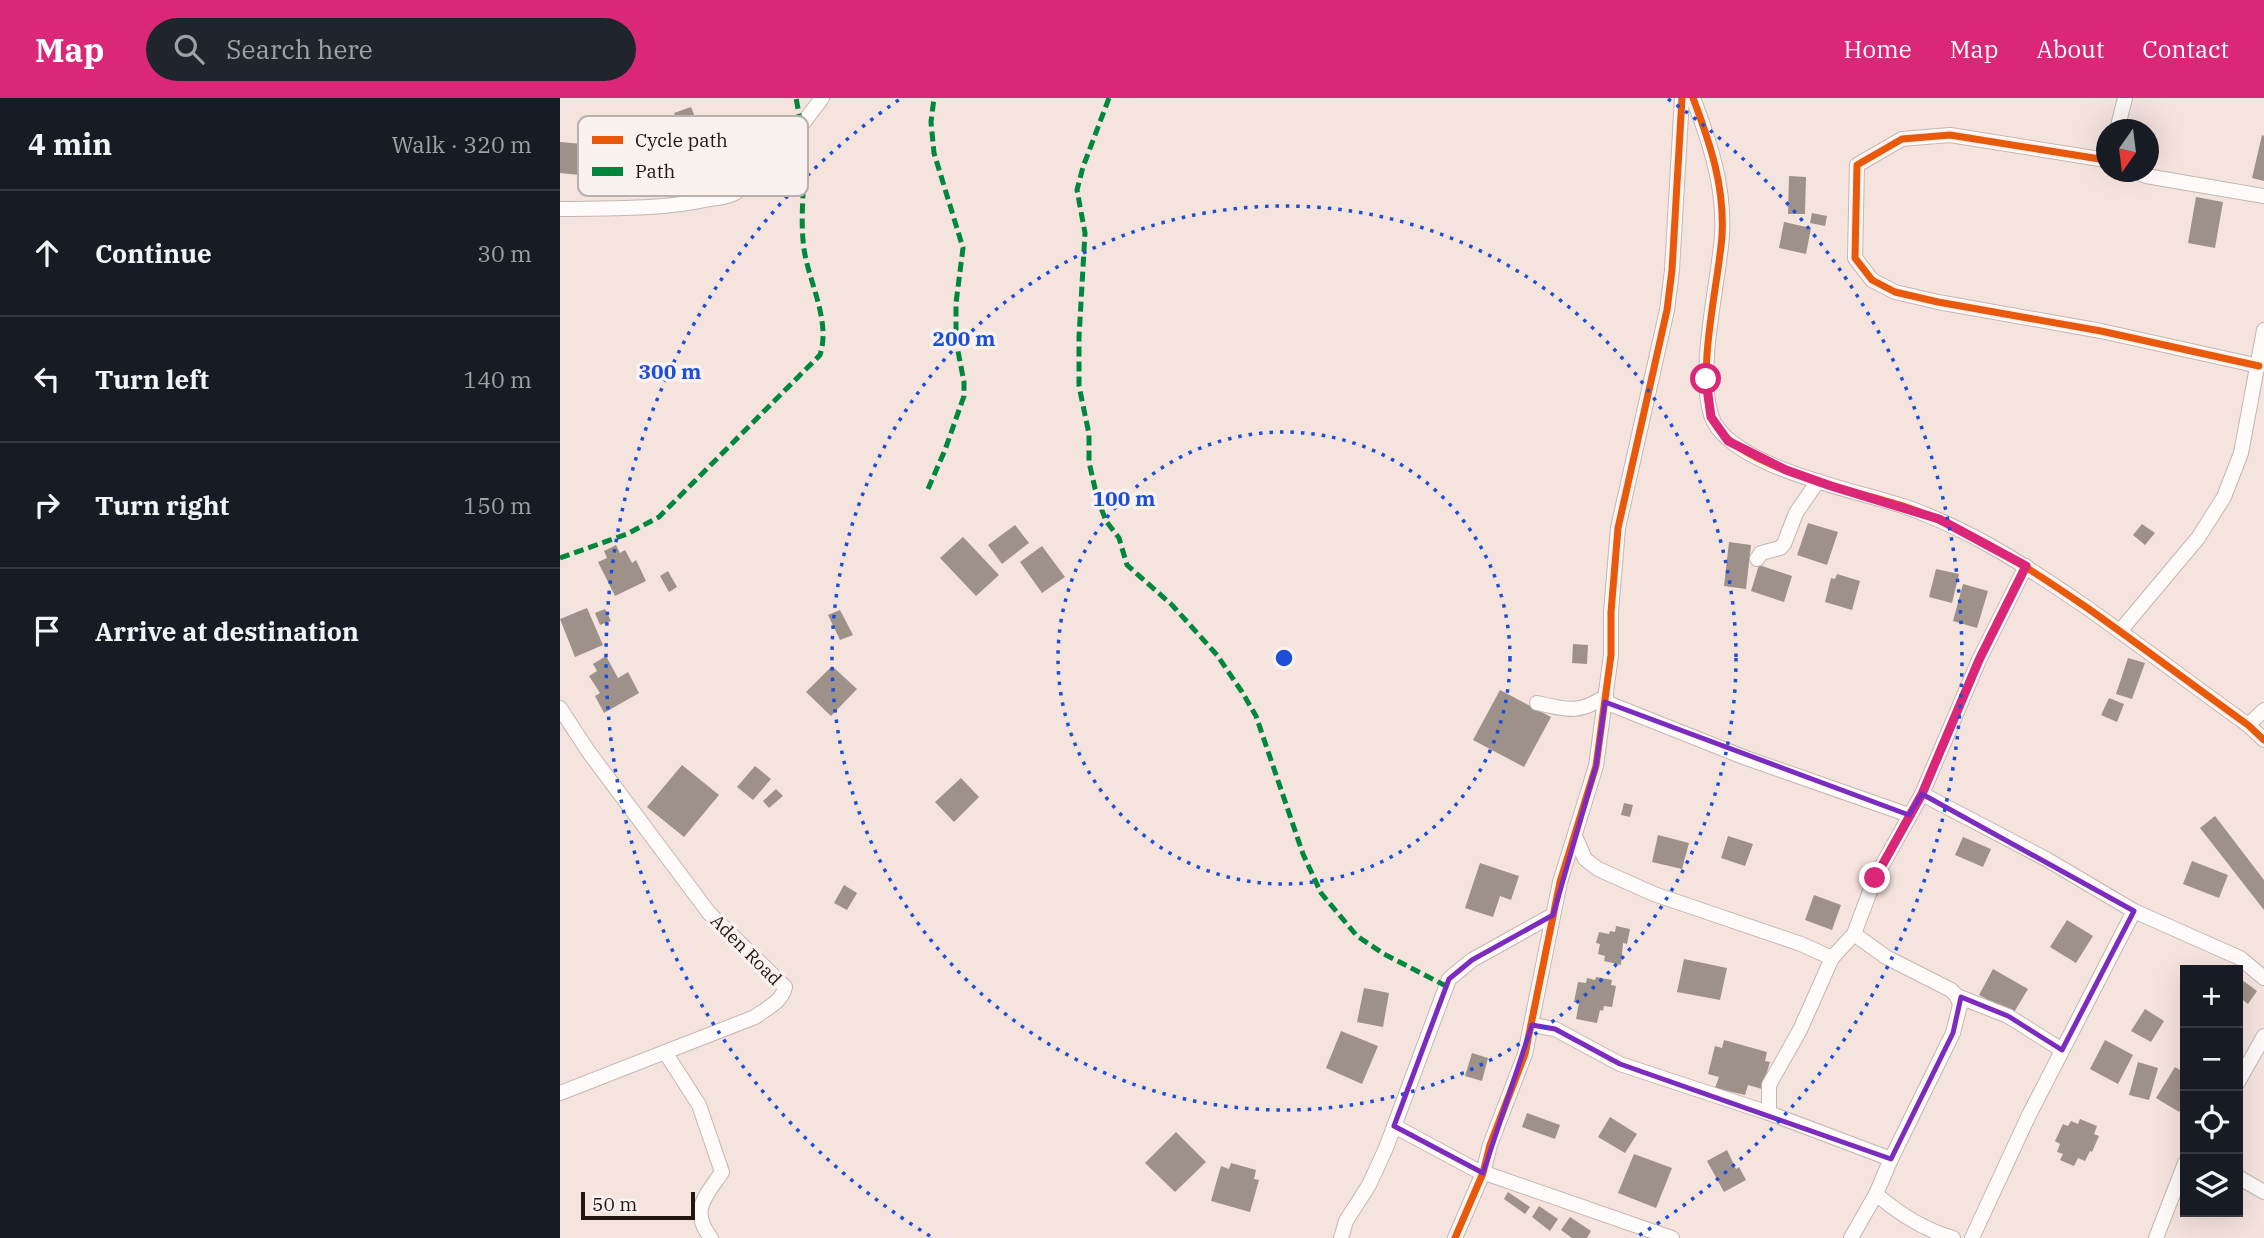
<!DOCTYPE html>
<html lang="en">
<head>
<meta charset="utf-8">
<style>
	body { margin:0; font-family:"IBM Plex Serif",serif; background:#20242c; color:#f1f3f6 }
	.controls { position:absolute; right:21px; bottom:21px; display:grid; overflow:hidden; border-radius:0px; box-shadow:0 7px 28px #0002 }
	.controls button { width:63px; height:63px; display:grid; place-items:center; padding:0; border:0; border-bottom:2px solid #363941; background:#171b24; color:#f1f3f6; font:35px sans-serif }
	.compass { position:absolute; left:1536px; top:21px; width:63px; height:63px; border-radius:50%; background:#171b24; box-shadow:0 7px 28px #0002; rotate:194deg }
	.scale { position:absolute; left:21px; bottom:18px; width:114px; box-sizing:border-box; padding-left:7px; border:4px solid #231611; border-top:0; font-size:19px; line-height:24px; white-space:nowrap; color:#231611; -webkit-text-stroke:5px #faf2ef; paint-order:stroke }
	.stop { position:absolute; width:21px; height:21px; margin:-16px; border:5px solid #db2777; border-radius:50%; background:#fff }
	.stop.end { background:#db2777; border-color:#fff; box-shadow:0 2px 7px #0008 }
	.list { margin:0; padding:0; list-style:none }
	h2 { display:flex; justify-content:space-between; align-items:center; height:91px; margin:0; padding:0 28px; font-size:30px }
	h2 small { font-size:23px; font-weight:400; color:#9ea1a6 }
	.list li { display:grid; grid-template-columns:46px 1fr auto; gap:21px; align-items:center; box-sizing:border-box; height:126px; padding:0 28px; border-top:2px solid #363941 }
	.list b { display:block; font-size:26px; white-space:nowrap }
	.list em { font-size:23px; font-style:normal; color:#9ea1a6 }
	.icon { flex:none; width:38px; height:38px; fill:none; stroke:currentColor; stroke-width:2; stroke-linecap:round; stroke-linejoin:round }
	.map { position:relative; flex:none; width:1704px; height:1140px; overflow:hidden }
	header { display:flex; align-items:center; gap:42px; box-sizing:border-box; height:98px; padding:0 35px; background:#db2777; color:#fff }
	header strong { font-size:33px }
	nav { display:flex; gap:38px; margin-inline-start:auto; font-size:24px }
	.search { width:490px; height:63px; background:#20242c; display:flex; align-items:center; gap:18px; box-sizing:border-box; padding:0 24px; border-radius:38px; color:#9ea1a6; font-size:26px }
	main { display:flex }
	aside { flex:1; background:#171b24 }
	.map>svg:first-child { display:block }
	.building { fill:#9e918a }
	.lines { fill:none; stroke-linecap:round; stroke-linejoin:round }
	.minor-casing { stroke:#c5b6b1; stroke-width:16 }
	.minor { stroke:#fefbfa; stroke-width:14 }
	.quiet { stroke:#00873e; stroke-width:5; stroke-dasharray:10 5; stroke-linecap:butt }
	.cycleway-casing { stroke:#faf2ef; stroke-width:11 }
	.cycleway { stroke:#e8590c; stroke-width:7 }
	.route { stroke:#db2777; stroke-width:9 }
	.marked { fill:none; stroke:#7b2cbf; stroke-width:5; stroke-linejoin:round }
	.ring { fill:none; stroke:#1d4ed8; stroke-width:3.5; stroke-dasharray:3.5 7 }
	.labels { text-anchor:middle; stroke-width:7; stroke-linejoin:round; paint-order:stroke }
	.street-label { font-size:18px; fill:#231611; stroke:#faf2ef }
	.key { fill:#faf2ef; stroke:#bab0ac; stroke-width:2 }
	.key-label { font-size:19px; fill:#231611 }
	.centre { fill:#1d4ed8; stroke:#faf2ef; stroke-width:3.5 }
	.ring-label { font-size:21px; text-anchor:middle; font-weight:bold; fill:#1d4ed8; stroke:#faf2ef; stroke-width:7; stroke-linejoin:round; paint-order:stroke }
</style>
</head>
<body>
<header>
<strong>Map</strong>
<div class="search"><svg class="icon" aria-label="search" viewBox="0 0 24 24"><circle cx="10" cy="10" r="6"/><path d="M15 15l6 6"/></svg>Search here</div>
<nav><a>Home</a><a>Map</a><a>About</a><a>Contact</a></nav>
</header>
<main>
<aside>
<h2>4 min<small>Walk · 320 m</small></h2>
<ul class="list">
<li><svg class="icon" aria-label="ahead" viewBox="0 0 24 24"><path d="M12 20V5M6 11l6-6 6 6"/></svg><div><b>Continue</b></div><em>30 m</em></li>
<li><svg class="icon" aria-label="left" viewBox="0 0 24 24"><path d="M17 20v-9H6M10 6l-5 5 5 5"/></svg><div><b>Turn left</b></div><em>140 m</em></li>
<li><svg class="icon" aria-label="right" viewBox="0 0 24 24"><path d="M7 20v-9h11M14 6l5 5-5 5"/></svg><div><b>Turn right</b></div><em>150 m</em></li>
<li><svg class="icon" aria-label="arrive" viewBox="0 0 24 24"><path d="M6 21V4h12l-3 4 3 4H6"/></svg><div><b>Arrive at destination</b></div></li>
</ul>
</aside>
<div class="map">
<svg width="1704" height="1140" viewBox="0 0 1704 1140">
	<rect width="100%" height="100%" fill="#f5e3de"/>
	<g class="building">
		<polygon points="131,9 140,32 122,38 114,15"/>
		<polygon points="1702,37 1704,38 1704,83 1692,80"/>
		<polygon points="0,44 23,46 20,77 0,75"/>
		<polygon points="1229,78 1246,79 1245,116 1228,116"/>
		<polygon points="1636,99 1663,104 1655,150 1628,145"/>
		<polygon points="1252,115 1267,118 1265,128 1250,125"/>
		<polygon points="1224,124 1251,130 1246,156 1219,150"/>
		<polygon points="1248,425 1278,434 1267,467 1237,457"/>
		<polygon points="1582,426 1595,435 1585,447 1573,437"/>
		<polygon points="455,427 469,445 442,466 428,447"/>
		<polygon points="403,439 439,477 416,498 380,460"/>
		<polygon points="1169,444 1191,447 1186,491 1164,488"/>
		<polygon points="56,447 60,455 65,452 72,465 76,462 86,483 55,498 38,464 47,460 44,453"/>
		<polygon points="482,448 505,479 482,495 460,464"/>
		<polygon points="1199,467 1232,478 1224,504 1191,493"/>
		<polygon points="1376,471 1399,476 1392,505 1369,499"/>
		<polygon points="108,473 117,489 109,494 100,478"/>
		<polygon points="1277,476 1300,483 1292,512 1265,504 1271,480 1275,481"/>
		<polygon points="1403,486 1428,493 1417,530 1393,523"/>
		<polygon points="27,510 43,547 15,559 0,521"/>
		<polygon points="45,511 51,523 40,527 35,515"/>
		<polygon points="280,512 293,537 280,542 268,517"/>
		<polygon points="1013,546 1028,547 1027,566 1012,565"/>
		<polygon points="46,558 58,580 68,574 79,595 44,615 35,598 40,595 29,578 37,573 33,566"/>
		<polygon points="1568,560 1585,565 1572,601 1556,596"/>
		<polygon points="272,568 297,591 271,618 246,594"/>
		<polygon points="940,592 991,619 964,669 913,642"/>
		<polygon points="1549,600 1564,606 1557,624 1541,617"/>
		<polygon points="122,667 159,697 124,739 87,709"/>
		<polygon points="195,668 211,681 193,702 177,689"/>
		<polygon points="401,680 419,699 394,724 375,704"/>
		<polygon points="216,691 223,698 209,710 203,703"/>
		<polygon points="1064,705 1073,707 1070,719 1061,717"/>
		<polygon points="1655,718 1704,782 1704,812 1640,730"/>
		<polygon points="1098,737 1129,745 1122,771 1092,764"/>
		<polygon points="1168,738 1193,746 1185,768 1161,760"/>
		<polygon points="1403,739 1431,751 1423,769 1395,757"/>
		<polygon points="1632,763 1668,777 1659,800 1623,786"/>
		<polygon points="920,765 959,778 951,802 940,798 933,819 905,810"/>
		<polygon points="284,787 297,795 287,812 274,805"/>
		<polygon points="1254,797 1281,807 1272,832 1245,822"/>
		<polygon points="1507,822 1533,838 1516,865 1490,849"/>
		<polygon points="1056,828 1070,831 1067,846 1063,845 1061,867 1044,863 1045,858 1038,856 1040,846 1036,845 1039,834 1049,836 1050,833 1055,834"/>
		<polygon points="1124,861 1167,870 1160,902 1117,894"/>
		<polygon points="1433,871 1468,891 1453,916 1419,897"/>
		<polygon points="1036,879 1052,882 1051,887 1056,888 1052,909 1044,908 1043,913 1040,912 1037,925 1016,921 1019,905 1014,904 1018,884 1026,885 1027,880 1035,882"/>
		<polygon points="1678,879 1697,893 1688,906 1678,898"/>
		<polygon points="804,890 829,895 823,929 797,924"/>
		<polygon points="1585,911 1604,923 1591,944 1571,933"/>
		<polygon points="781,933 818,948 802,986 766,970"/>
		<polygon points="1164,942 1207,954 1205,963 1210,964 1202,991 1188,987 1185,997 1155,990 1159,979 1148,976 1155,948 1162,950"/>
		<polygon points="1545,942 1573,957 1558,986 1530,971"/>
		<polygon points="912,955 928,960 922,983 905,978"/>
		<polygon points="1578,964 1598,970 1589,1002 1569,997"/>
		<polygon points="1615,969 1625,975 1625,1003 1619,1014 1596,1000"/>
		<polygon points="967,1015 1000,1027 995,1041 962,1029"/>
		<polygon points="1050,1019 1077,1036 1065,1055 1038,1039"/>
		<polygon points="1520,1021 1537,1028 1534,1036 1539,1038 1532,1054 1530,1053 1525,1063 1518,1060 1514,1068 1500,1062 1503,1056 1497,1054 1500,1046 1495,1043 1503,1026 1508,1028 1511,1023 1518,1026"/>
		<polygon points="616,1034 646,1064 615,1094 585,1065"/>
		<polygon points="1167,1052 1176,1071 1179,1069 1186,1082 1164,1094 1147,1063"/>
		<polygon points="1074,1056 1112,1070 1096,1110 1058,1095"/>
		<polygon points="671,1065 696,1072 694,1081 699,1082 690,1114 651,1103 661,1068 669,1071"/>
		<polygon points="948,1094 970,1109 965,1116 944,1101"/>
		<polygon points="979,1108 998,1121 990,1133 972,1119"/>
		<polygon points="1010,1119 1031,1133 1027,1140 1012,1140 1001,1132"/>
	</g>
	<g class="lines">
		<defs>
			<g id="minor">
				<path d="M1133,0c17,45 32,89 29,138 -4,50 -25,132 -11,179 16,52 148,76 195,92 66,23 123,61 180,100 55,39 108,79 162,118l16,15"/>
				<polyline points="1557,32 1565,0"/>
				<polyline points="1546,62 1390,37 1342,41 1297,67 1295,160 1312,182 1335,194 1378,204 1541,233 1699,268"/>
				<polyline points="1577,74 1586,78 1704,98"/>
				<path d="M0,111c49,-1 101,1 150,-10 8,-1 18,-2 25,-6 27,-17 67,-68 87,-95"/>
				<polyline points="1197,461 1201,455 1220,450 1224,446 1236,415 1258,383"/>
				<polyline points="1560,533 1638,440 1664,399 1681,355 1704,232"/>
				<polyline points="1045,604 1186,660 1349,717"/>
				<path d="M977,605c31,7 42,11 69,-7"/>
				<path d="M0,610l28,43 121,162 76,74c-3,15 -18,21 -30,30l-195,76"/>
				<polyline points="1688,627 1704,612"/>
				<polyline points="1362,696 1486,761 1574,813 1680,860 1704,880"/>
				<polyline points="1015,738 1025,761 1038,771 1094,796 1241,846 1272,860"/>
				<polyline points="1397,898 1448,918 1502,952"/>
				<polyline points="972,927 995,931 1060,966 1209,1015 1331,1061"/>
				<path d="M105,954l34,53 23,67c-16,24 -33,38 -11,66"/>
				<polyline points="1678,984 1704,938"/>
				<polyline points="1209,1015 1209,987 1240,932 1272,860 1294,836 1315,780 1362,696 1419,562 1466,468"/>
				<polyline points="834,1028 916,1072 1112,1140"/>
				<polyline points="1678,1079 1704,1094"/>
				<path d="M1316,1096c22,19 49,36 77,44"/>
				<polyline points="781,1140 786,1123 809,1087 826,1050 889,881 912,862 993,817"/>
				<polyline points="895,1140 923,1075 930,1047 965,956 1000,784 1036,668 1051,557 1051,514 1058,430 1107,212 1112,172 1122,0"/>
				<polyline points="1291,1140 1316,1096 1331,1061 1393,935 1400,907 1397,898 1391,892 1326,859 1294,836"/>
				<polyline points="1412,1140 1469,1017 1574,813"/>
				<polyline points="1596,1140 1625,1065"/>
			</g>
		</defs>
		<use href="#minor" class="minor-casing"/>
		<use href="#minor" class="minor"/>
		<g class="quiet">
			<polyline points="549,0 523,69 517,92 525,135 519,239 519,288 529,336 529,364 537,399 546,423 559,440 567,467 612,507 657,557 682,594 696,618 743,756 761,795 797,838 824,856 886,888"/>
			<polyline points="368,391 385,352 404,298 404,284 396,243 396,205 403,150 374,55 371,24 374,0"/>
			<path d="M0,460l67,-24 32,-17 161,-162c11,-34 -11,-72 -16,-106 -4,-28 0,-58 0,-86 0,-22 -4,-44 -8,-65"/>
		</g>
		<defs>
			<g id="cycleway">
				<path d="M1133,0c17,45 32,89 29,138 -4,50 -25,132 -11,179 16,52 148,76 195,92 66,23 123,61 180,100 55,39 108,79 162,118l16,15"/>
				<polyline points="1546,62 1390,37 1342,41 1297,67 1295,160 1312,182 1335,194 1378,204 1541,233 1699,268"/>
				<polyline points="895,1140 923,1075 930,1047 965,956 1000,784 1036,668 1051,557 1051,514 1058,430 1107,212 1112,172 1122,0"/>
			</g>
		</defs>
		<use href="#cycleway" class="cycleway-casing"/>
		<use href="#cycleway" class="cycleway"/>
	</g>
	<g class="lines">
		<polyline class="route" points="1146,281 1151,319 1168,343 1226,372 1271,388 1379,421 1466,468 1419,562 1362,696 1315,780"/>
	</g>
	<path class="marked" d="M1045,604l304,113 13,-21 212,117 -72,139 -54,-34 -47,-19 -8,36 -62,126 -271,-95 -65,-35 -23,-4 -49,148 -89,-47 55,-147 23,-19 81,-45 43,-149z"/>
	<g class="ring">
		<circle cx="724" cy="560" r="226"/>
		<circle cx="724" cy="560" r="452"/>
		<path d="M370 1138A678 678 0 0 1 340 1M1108 1A678 678 0 0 1 1078 1138"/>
	</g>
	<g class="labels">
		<g class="street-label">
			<text transform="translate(186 852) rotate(45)" y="6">Aden Road</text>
		</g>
	</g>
	<rect x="18" y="18" width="230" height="80" rx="10" class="key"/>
	<rect x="32" y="38" width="31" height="8" fill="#e8590c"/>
	<rect x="32" y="69" width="31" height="9" fill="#00873e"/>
	<g class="key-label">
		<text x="75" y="49">Cycle path</text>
		<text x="75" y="80">Path</text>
	</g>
	<circle cx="724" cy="560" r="10" class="centre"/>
	<g class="ring-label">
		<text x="404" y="248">200 m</text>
		<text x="110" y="281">300 m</text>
		<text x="564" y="408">100 m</text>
	</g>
</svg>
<div class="controls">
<button>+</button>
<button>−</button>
<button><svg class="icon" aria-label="locate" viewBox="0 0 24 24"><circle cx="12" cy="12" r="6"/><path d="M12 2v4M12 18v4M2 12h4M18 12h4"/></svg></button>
<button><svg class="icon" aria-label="layers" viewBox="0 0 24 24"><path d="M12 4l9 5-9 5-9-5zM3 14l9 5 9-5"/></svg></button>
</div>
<svg class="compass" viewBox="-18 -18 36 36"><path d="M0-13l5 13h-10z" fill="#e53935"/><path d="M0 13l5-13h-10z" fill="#9ea1a6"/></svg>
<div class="scale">50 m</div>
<div class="stop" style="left:1146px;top:281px"></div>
<div class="stop end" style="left:1315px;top:780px"></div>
</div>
</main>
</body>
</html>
